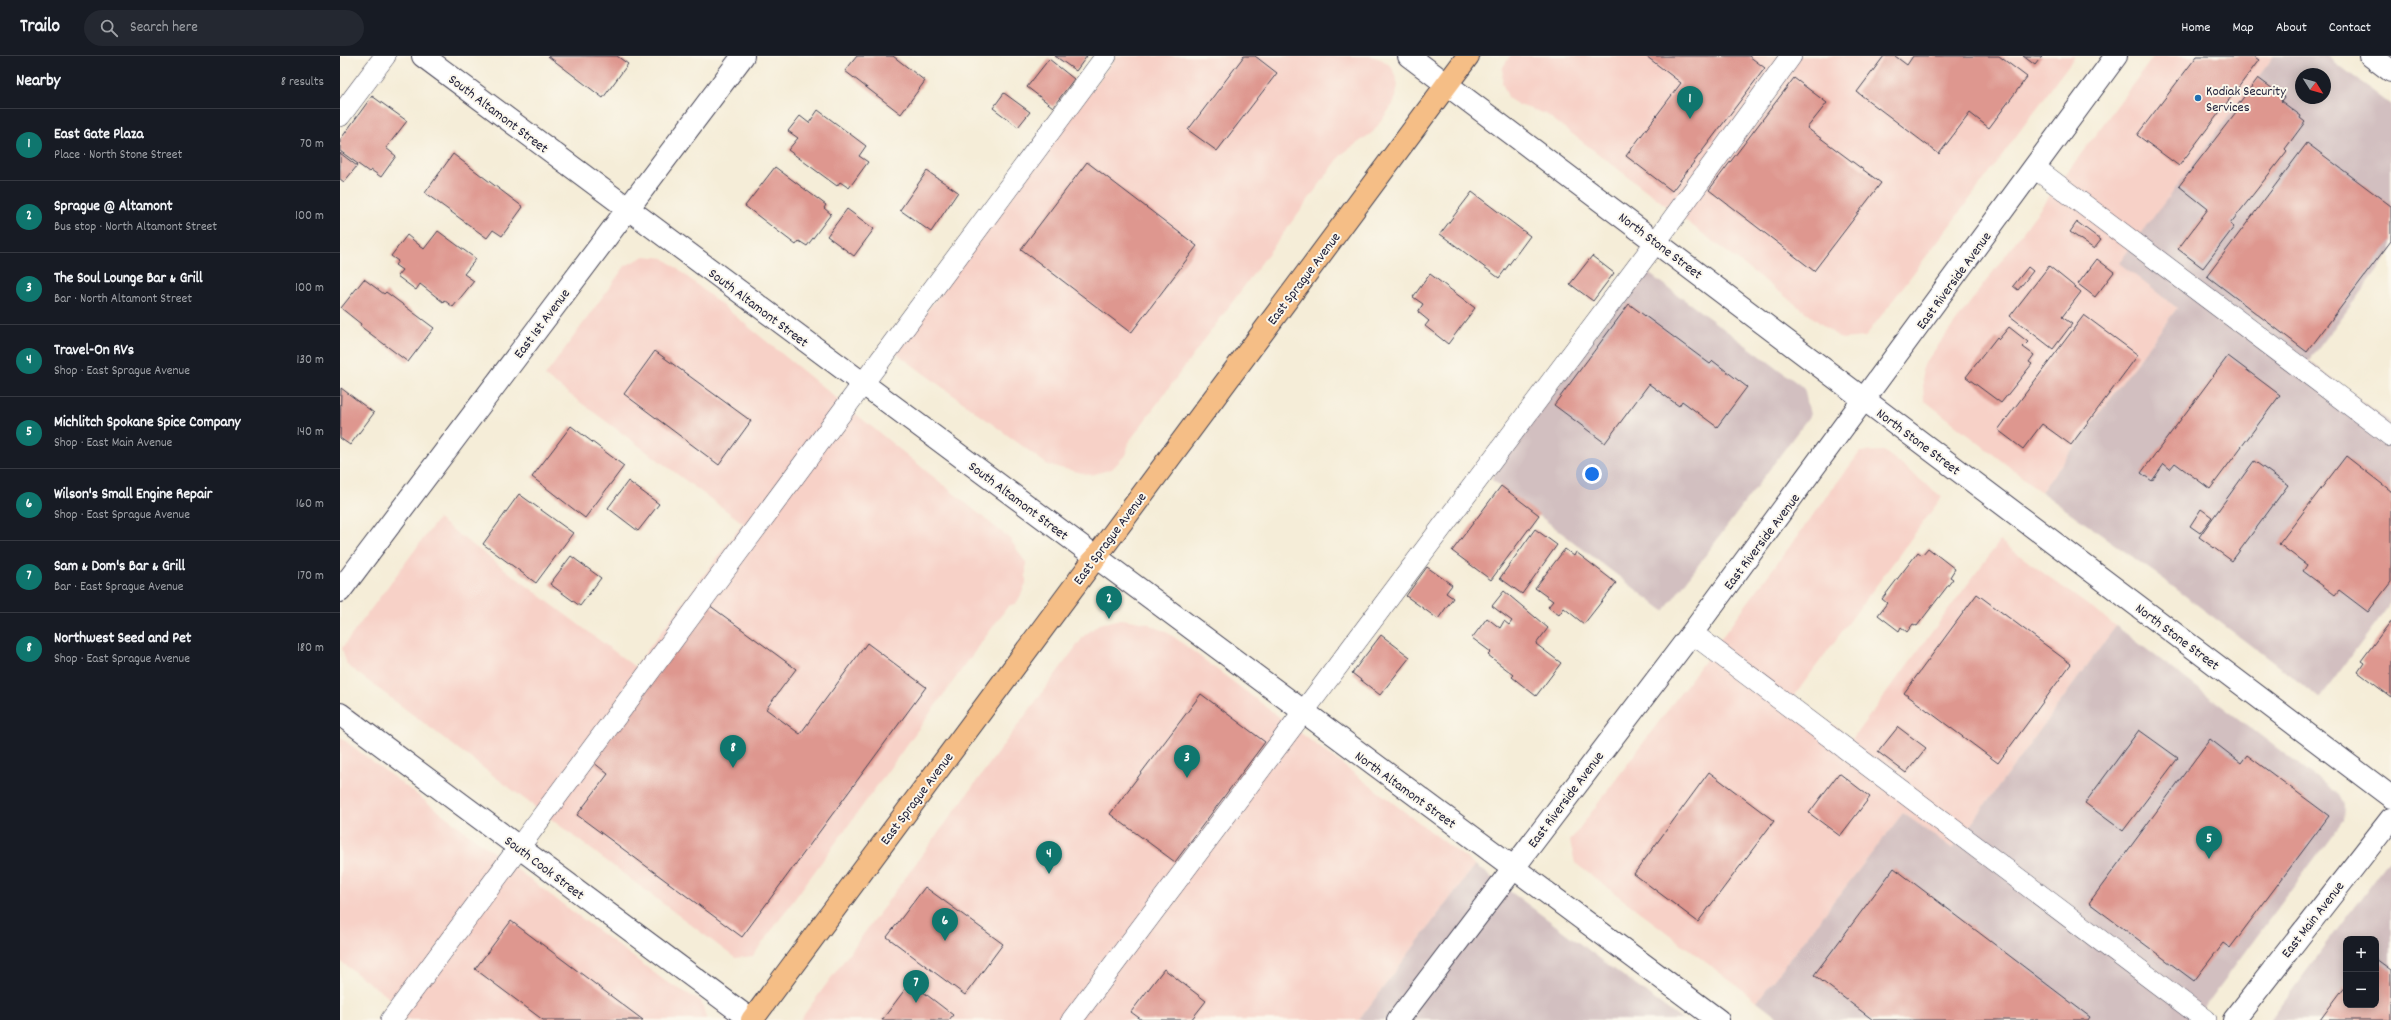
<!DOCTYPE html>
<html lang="en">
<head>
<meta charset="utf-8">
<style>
	body { margin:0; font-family:Dekko,sans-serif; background:#242831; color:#f1f3f6 }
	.controls { position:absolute; right:12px; bottom:12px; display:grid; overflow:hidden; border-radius:8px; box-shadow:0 2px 10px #0003 }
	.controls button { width:36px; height:36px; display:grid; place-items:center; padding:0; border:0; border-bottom:1px solid #363941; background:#171b24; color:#f1f3f6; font:20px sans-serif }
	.compass { position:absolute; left:1955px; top:12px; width:36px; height:36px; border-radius:50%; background:#171b24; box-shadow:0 2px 10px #0003; rotate:127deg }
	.you { position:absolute; left:1252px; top:418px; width:14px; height:14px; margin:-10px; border:3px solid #fff; border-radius:50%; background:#1a73e8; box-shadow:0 0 0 6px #1a73e833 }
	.badge { display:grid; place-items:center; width:26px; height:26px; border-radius:50%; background:#0f766e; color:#fff; font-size:13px; font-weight:700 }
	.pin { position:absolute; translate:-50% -33px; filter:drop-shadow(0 1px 2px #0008) }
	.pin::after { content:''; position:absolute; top:21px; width:14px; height:12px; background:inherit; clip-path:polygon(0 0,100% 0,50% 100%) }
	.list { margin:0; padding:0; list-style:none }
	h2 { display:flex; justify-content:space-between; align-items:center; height:52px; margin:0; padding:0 16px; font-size:17px }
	h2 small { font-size:13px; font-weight:400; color:#9ea1a6 }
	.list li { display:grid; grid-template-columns:26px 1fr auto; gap:12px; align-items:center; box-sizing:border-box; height:72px; padding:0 16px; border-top:1px solid #363941 }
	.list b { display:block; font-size:15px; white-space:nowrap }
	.list p { margin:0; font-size:13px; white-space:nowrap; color:#9ea1a6 }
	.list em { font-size:13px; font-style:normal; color:#9ea1a6 }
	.icon { flex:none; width:22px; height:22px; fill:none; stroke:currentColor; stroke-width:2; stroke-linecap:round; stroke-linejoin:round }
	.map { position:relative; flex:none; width:2051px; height:964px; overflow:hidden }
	header { display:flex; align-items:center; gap:24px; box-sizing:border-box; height:56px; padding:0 20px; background:#171b24; border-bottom:1px solid #363941 }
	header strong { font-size:19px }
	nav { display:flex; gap:22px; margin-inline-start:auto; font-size:14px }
	.search { width:280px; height:36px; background:#242831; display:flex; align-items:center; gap:10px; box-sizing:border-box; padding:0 14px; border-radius:22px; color:#9ea1a6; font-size:15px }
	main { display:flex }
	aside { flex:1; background:#171b24 }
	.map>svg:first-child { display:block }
	.built { fill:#f7d1c7 }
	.industrial { fill:#d2bfc0; fill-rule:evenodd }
	.building { fill:#de978f }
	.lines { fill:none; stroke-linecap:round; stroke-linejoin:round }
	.service-casing { stroke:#424053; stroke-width:22 }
	.minor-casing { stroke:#424053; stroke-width:24 }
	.tertiary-casing { stroke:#424053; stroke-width:24 }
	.primary-casing { stroke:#424053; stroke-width:24 }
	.service { stroke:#fff; stroke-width:21 }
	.minor { stroke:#fff; stroke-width:22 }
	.tertiary { stroke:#fff; stroke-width:22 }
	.primary { stroke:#f5be86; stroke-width:22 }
	.poi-dot { fill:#1f6fb2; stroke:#fbf7ec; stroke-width:1.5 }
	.labels { text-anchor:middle; stroke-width:4; stroke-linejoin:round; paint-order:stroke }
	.poi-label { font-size:14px; fill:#22223b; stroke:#fbf7ec; text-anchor:start }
	.street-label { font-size:14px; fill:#22223b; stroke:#fbf7ec }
</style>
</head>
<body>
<header>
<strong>Trailo</strong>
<div class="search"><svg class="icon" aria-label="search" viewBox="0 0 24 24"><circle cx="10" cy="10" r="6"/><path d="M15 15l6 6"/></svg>Search here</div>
<nav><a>Home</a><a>Map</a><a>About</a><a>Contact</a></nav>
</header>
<main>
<aside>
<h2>Nearby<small>8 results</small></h2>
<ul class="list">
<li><span class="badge">1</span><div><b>East Gate Plaza</b><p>Place · North Stone Street</p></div><em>70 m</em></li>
<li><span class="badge">2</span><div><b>Sprague @ Altamont</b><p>Bus stop · North Altamont Street</p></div><em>100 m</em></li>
<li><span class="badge">3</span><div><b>The Soul Lounge Bar &amp; Grill</b><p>Bar · North Altamont Street</p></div><em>100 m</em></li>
<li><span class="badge">4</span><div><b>Travel-On RVs</b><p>Shop · East Sprague Avenue</p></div><em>130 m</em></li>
<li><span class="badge">5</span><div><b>Michlitch Spokane Spice Company</b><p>Shop · East Main Avenue</p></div><em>140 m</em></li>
<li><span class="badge">6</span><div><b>Wilson's Small Engine Repair</b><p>Shop · East Sprague Avenue</p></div><em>160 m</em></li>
<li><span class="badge">7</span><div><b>Sam &amp; Dom's Bar &amp; Grill</b><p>Bar · East Sprague Avenue</p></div><em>170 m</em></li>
<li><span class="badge">8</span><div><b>Northwest Seed and Pet</b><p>Shop · East Sprague Avenue</p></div><em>180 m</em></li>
</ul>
</aside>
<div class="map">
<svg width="2051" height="964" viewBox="0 0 2051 964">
	<rect width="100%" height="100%" fill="#fbf7ec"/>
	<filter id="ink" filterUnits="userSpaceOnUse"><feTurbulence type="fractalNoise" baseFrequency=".025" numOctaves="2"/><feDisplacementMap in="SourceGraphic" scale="8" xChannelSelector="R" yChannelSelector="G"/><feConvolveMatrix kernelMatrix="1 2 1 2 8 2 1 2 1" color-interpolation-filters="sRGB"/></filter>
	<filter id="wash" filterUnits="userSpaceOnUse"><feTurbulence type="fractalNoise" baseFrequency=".012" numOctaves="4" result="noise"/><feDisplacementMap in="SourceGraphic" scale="16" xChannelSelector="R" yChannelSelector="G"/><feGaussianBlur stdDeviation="0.9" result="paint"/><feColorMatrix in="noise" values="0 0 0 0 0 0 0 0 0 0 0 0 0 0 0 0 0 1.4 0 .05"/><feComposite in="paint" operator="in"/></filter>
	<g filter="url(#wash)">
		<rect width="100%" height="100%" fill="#f5edd8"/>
		<g class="built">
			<polygon points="777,0 1031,0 1041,3 1052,11 1058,29 1054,47 1033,76 1002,98 788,387 787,397 772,413 751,419 708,409 556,297"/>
			<polygon points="1170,0 1735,0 1635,136 1525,281 1501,283 1206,58 1179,49 1169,43 1162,27 1163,11"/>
			<polygon points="1814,0 1934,0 1780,207 1837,252 1701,436 1584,344 1582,311"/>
			<polygon points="305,200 324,202 670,483 686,507 686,528 677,547 668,550 413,900 395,902 7,609 2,592 98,463 295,611 403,467 205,320 285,210"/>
			<polygon points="1544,395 1602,441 1454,640 1512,683 1660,485 1776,570 1613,793 1563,757 1417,945 1235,807 1230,785 1520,396"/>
			<polygon points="782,563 807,567 830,578 1135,809 1019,964 460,964 744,580 759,568"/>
			<polygon points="0,681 325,925 361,945 367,964 38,964 52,944 0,905"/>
		</g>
		<g class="industrial">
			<path d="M1934,0h53l64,49v147l-82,109 82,62v180l-71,95 -165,-125 -114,-81 136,-184 -58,-45zM1961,18h24v24h-24z"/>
			<polygon points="1304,214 1464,332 1470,359 1324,555 1151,423 1195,361"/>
			<polygon points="1776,570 1999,739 2004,749 2003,764 1855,964 1442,964 1417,945 1563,757 1613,793"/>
			<path d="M2049,804l2,2v158h-121zM2006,883h30v66h-30z"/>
			<polygon points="1135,809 1342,964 1019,964"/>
		</g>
		<g id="blocks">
			<g class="building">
				<polygon points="208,0 277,0 288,8 263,42"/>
				<polygon points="517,0 553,0 585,25 561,58 505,15"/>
				<polygon points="715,0 747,0 736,15"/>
				<polygon points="904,0 915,0 937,17 877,95 848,74"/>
				<polygon points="1306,0 1409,0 1425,12 1332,135 1286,100 1341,27"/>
				<polygon points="1544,0 1555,0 1567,9 1573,0 1659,0 1687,21 1649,72 1630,57 1599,98 1517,36"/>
				<polygon points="1683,0 1702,0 1695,9"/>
				<polygon points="1857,0 1913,0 1919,4 1839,110 1797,79"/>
				<polygon points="709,3 734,23 713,51 687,31"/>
				<polygon points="1454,22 1487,47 1467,72 1541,127 1474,215 1369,134"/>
				<polygon points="1918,22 1944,41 1941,45 1961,60 1960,62 1965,66 1945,93 1947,95 1890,168 1894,171 1863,212 1838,193 1868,153 1839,130 1896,56 1894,54"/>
				<polygon points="664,37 690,56 678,71 653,52"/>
				<polygon points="32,40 67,65 46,92 56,100 41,121 31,114 29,116 0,95 0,84"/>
				<polygon points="478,54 526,90 519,100 528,106 509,132 500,126 497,130 448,94 458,82 448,75 460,60 469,67"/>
				<polygon points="1967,87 2051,150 2051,185 1967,296 1867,220"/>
				<polygon points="0,97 17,110 4,126 0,123"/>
				<polygon points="113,98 183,151 162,180 153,174 147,182 85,137"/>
				<polygon points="747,106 857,190 791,277 681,193"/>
				<polygon points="435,111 486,149 484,152 491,158 467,190 459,185 456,189 405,150"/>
				<polygon points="587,115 618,136 591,176 560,154"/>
				<polygon points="1132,136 1190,180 1159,222 1100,178"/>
				<polygon points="507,153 534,173 514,200 487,180"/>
				<polygon points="1737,166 1761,184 1754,193 1730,176"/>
				<polygon points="98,175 136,203 124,218 134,225 113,251 104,244 103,246 80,228 76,234 57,220 62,214 55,209 58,205 51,200 67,179 84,193"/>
				<polygon points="1252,200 1274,217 1253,245 1230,228"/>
				<polygon points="1757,203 1774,216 1755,241 1738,228"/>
				<polygon points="1709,210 1741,236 1722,261 1732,268 1713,293 1670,260"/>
				<polygon points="1688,211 1693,215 1678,234 1673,230"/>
				<polygon points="1090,218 1135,252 1108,288 1085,270 1089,265 1078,256 1083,248 1073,241"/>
				<polygon points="24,223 44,238 46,236 94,272 68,306 20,270 21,268 1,252"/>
				<polygon points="1289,248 1370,308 1373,305 1407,331 1377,371 1342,345 1339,350 1309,328 1265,387 1214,349"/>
				<polygon points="1744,259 1798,299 1731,389 1702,368 1683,393 1658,374"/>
				<polygon points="1669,271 1688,286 1683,291 1694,299 1689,306 1692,308 1661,347 1626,321 1657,281 1659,283"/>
				<polygon points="315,295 411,365 379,409 284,338"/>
				<polygon points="1888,300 1940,339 1870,433 1835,407 1830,413 1824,408 1812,425 1801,417"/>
				<polygon points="1,332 34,357 10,389 0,382"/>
				<polygon points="231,370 284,410 245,462 192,421"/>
				<polygon points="2006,400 2051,435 2051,526 2028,556 1999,534 1995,539 1963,515 1967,509 1939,488"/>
				<polygon points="1914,405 1948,429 1892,505 1859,481"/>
				<polygon points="288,425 319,448 298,475 268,452"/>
				<polygon points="1161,430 1199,459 1151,524 1112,495"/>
				<polygon points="179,438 233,477 196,527 143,488"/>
				<polygon points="1861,453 1872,461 1860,477 1850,470"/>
				<polygon points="1195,473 1217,489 1182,538 1160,522"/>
				<polygon points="1588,492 1615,513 1610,521 1613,523 1577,570 1573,568 1567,576 1561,571 1559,575 1538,559 1547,547 1542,543 1578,496 1582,499"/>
				<polygon points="1225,493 1234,500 1236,496 1276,527 1244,568 1224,552 1219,559 1208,551 1213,545 1195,532"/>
				<polygon points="231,500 261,522 240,550 210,528"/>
				<polygon points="1087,511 1112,529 1106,537 1113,542 1098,563 1066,540"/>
				<polygon points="1164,535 1208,572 1196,588 1221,607 1196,640 1172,621 1174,619 1148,599 1151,596 1132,582 1147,562 1160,572 1164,565 1169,569 1172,565 1152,550"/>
				<polygon points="1637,538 1731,608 1658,707 1564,637"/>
				<polygon points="369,549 456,613 426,653 460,678 527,587 586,631 402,881 237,759 268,718 253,706"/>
				<polygon points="2051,565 2051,641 2018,616 2024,607 2021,605"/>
				<polygon points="1041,579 1070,601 1040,639 1012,617"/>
				<polygon points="861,638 925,686 835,806 770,758"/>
				<polygon points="1558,671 1586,692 1566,717 1538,696"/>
				<polygon points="1799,674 1838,702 1783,775 1745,747"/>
				<polygon points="1870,683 1901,707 1907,699 1989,760 1890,892 1883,887 1854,925 1749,847"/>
				<polygon points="1369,716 1434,765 1358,866 1294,818"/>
				<polygon points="1499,717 1530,741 1500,780 1469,757"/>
				<polygon points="1554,812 1750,961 1748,964 1533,964 1474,919"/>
				<polygon points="585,831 663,888 625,939 547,881"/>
				<polygon points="171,865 303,964 203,964 135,913"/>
				<polygon points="2036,903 2051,914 2051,964 1980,964 2006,929 2006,949 2036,949"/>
				<polygon points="824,913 866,945 851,964 802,964 791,956"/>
				<polygon points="574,929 613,959 609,964 542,964 566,932 570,935"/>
			</g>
		</g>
	</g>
	<g filter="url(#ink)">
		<use href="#blocks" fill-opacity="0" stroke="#424053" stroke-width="1"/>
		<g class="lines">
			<defs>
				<g id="service">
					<polyline points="0,60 45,0"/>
					<polyline points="1695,112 2051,380"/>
					<polyline points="1352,577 1866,964"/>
					<polyline points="51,964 766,0"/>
					<polyline points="732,964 1316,186 1451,0"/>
				</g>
				<g id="minor">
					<polyline points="1069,0 2051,741"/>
					<polyline points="2031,0 2051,15"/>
					<polyline points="0,535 403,0"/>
					<polyline points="0,658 411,964"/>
					<polyline points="1058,964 1352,577 1776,0"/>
					<polyline points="1894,964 2051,763"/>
				</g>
				<polyline id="tertiary" points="83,0 1378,964"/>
				<polyline id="primary" points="412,964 1128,0"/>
			</defs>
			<use href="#service" class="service-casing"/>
			<use href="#minor" class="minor-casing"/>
			<use href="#tertiary" class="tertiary-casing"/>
			<use href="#primary" class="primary-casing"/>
			<use href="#service" class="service"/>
			<use href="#minor" class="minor"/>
			<use href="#tertiary" class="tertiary"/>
			<use href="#primary" class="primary"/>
		</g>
	</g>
	<circle class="poi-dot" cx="1858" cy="42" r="4"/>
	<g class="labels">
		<g class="poi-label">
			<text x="1866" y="39">Kodiak Security<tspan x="1866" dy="16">Services</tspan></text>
		</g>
		<g class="street-label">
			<text transform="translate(159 57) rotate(37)" y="5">South Altamont Street</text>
			<text transform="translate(1321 189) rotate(37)" y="5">North Stone Street</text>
			<text transform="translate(963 222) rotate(-53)" y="5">East Sprague Avenue</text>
			<text transform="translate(1613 224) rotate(-54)" y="5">East Riverside Avenue</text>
			<text transform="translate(419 251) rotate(37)" y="5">South Altamont Street</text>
			<text transform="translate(201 267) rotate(-53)" y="5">East 1st Avenue</text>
			<text transform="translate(1579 385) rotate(37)" y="5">North Stone Street</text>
			<text transform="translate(679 444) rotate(37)" y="5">South Altamont Street</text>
			<text transform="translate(769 482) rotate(-53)" y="5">East Sprague Avenue</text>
			<text transform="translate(1421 485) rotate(-53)" y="5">East Riverside Avenue</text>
			<text transform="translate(1838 580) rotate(37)" y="5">North Stone Street</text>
			<text transform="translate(1066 733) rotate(36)" y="5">North Altamont Street</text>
			<text transform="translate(576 742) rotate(-53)" y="5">East Sprague Avenue</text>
			<text transform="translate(1225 743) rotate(-53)" y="5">East Riverside Avenue</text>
			<text transform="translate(205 811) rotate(37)" y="5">South Cook Street</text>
			<text transform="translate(1972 863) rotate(-52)" y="5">East Main Avenue</text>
		</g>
	</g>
</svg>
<div class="controls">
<button>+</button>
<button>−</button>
</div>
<svg class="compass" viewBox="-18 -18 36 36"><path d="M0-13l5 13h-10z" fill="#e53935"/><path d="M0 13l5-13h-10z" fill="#9ea1a6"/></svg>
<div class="you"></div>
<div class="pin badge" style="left:1350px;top:63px">1</div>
<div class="pin badge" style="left:769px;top:563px">2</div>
<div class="pin badge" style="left:847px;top:722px">3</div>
<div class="pin badge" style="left:709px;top:818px">4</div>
<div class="pin badge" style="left:1869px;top:803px">5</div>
<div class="pin badge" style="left:605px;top:885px">6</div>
<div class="pin badge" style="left:576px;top:947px">7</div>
<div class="pin badge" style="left:393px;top:712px">8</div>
</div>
</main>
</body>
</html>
